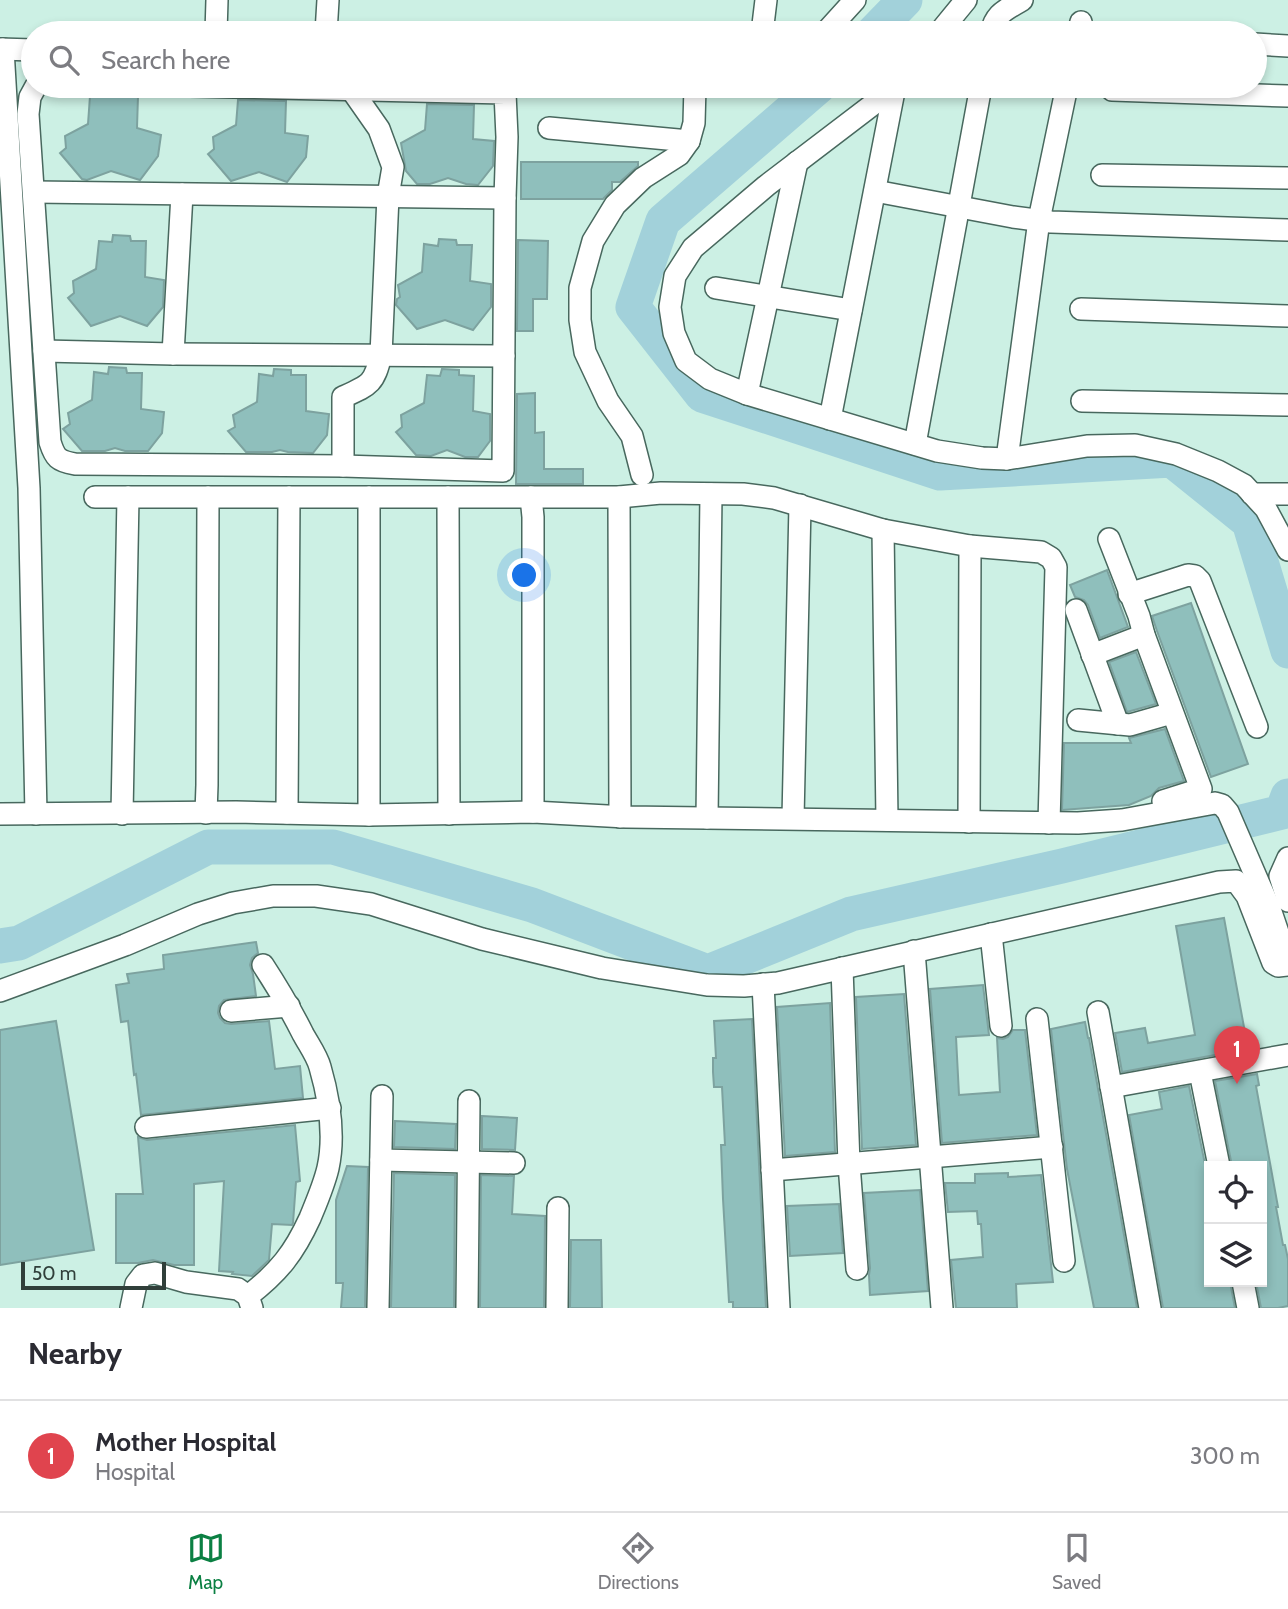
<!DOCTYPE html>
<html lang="en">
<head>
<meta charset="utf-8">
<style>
	body { margin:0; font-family:Cabin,sans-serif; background:#f7f7f7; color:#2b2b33 }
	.controls { position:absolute; right:21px; bottom:21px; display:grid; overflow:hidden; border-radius:0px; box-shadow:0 4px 10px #0003 }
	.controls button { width:63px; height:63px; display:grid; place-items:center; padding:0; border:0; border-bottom:2px solid #e1e1e2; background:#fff; color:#2b2b33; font:35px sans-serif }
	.scale { position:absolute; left:21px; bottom:18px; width:145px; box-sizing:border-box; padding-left:7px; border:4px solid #303f3a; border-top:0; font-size:19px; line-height:24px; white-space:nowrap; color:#303f3a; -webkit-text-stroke:5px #ccf0e4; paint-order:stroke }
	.you { position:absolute; left:525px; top:576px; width:24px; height:24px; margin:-18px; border:5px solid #fff; border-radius:50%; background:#1a73e8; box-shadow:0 0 0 10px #1a73e833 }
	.badge { display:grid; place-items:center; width:46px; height:46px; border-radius:50%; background:#0b8043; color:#fff; font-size:23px; font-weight:700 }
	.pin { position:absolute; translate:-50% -58px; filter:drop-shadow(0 2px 4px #0008) }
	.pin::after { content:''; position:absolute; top:37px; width:24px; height:21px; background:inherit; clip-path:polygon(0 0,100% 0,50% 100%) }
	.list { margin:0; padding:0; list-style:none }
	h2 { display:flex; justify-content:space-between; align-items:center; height:91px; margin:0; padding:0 28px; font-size:30px }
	h2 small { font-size:23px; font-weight:400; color:#7c7c81 }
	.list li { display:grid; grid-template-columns:46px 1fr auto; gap:21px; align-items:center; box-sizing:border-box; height:112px; padding:0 28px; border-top:2px solid #e1e1e2 }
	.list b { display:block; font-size:26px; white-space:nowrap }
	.list p { margin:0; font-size:23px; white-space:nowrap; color:#7c7c81 }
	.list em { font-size:23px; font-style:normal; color:#7c7c81 }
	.icon { flex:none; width:38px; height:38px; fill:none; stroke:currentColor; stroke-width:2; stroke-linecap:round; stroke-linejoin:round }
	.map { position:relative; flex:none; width:1288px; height:1308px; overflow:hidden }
	.search { position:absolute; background:#fff; box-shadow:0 4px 10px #0003; left:21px; right:21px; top:21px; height:77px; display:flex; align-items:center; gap:18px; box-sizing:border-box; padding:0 24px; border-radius:38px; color:#7c7c81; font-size:26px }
	.sheet { height:203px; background:#fff }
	nav { display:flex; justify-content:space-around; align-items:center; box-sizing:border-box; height:98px; border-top:2px solid #e1e1e2; background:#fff; font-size:19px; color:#7c7c81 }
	nav a { display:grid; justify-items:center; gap:4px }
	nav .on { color:#0b8043 }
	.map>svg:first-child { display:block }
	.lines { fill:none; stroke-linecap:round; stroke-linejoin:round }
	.river { stroke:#a2d1da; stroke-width:35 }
	.building { fill:#8fbfbc; stroke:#7da29f; stroke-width:2 }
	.minor-casing { stroke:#48685e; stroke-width:24 }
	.minor { stroke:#fff; stroke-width:21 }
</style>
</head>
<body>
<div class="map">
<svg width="1288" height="1308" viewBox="0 0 1288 1308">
	<rect width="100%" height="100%" fill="#ccf0e4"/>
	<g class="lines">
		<g class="river">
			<polyline points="873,33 905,0"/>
			<polyline points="819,86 663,221 633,307 702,395 940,473 1172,460 1249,522 1288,651"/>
			<polyline points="0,946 19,943 208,847 333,847 532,905 708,972 851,914 1062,866 1282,812 1288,796"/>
		</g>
	</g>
	<g class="building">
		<polygon points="105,90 122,91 123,96 138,96 137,128 161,135 158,156 140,180 111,171 87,180 82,179 60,153 66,148 65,136 88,124 90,96 104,97"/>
		<polygon points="238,100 286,101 285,133 308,136 306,157 287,182 259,172 231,181 208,154 214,149 213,137 236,125"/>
		<polygon points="427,104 474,105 473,139 494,141 493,166 478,185 466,184 448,178 430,184 417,184 406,171 401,143 425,130"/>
		<polygon points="521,162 638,162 638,166 620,182 612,182 612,190 603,199 521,199"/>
		<polygon points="113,235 130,236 131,241 146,241 145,277 164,280 163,307 147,326 120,316 91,326 68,298 74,293 73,281 96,269 99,241 112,242"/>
		<polygon points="439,239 456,240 457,245 472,245 470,281 491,284 491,307 473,330 445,320 417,329 396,305 397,299 400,297 398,285 422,272 424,244 438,246"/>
		<polygon points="518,240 548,241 547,299 533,299 533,331 517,331"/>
		<polygon points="109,367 126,368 127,373 142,373 141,409 164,412 162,433 148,451 125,451 115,448 105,451 82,451 63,429 70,424 68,413 92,400 94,372 108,374"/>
		<polygon points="274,369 291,370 291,375 306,375 306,411 329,414 327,435 313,453 288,452 280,450 272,452 246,452 228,431 235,427 233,415 257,402 259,374 273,376"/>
		<polygon points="442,369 459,370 459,375 474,376 473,411 490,414 490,441 478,457 465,457 447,450 431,456 416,455 396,432 402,427 401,415 424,403 427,375 440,376"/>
		<polygon points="535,393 535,433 544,432 544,469 583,469 583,484 516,484 517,394"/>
		<polygon points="1107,570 1128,627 1100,638 1088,605 1084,600 1075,597 1070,585"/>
		<polygon points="1191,603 1248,764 1211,777 1157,631 1152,616"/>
		<polygon points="1136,652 1156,704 1127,712 1109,662"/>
		<polygon points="1165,729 1184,781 1159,788 1151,796 1129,805 1062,810 1064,743 1131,743 1129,738"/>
		<polygon points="1224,918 1248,1049 1122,1072 1115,1033 1145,1028 1148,1043 1195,1035 1176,926"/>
		<polygon points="256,942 258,953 252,958 250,965 253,974 256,996 224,1000 219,1006 218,1013 220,1018 225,1023 231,1024 269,1021 275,1069 300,1066 303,1098 141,1115 136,1074 134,1075 128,1021 121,1022 116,985 129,983 127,974 164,969 163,955"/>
		<polygon points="983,985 989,1035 956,1037 959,1095 1000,1092 997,1038 1003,1039 1008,1037 1013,1030 1025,1030 1037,1135 942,1143 930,989"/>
		<polygon points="904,994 916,1145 862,1149 856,997"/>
		<polygon points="830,1003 835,1152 785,1156 777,1007"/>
		<polygon points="752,1019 766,1308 733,1308 733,1302 729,1302 723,1199 721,1145 725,1145 722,1087 714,1087 713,1072 713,1058 716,1058 714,1021"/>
		<polygon points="56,1021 94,1250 0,1265 0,1030"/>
		<polygon points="1085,1022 1088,1038 1089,1038 1137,1308 1094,1308 1067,1169 1051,1029"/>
		<polygon points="1257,1074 1259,1085 1256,1086 1278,1207 1276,1207 1283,1245 1285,1245 1288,1259 1288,1306 1278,1308 1261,1308 1256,1282 1262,1282 1262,1166 1232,1166 1215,1081"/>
		<polygon points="1189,1086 1206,1169 1209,1175 1209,1282 1230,1282 1235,1308 1163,1308 1129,1115 1162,1109 1159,1092"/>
		<polygon points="482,1116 517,1118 515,1150 482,1149"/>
		<polygon points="395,1121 456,1124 455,1149 394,1147"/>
		<polygon points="295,1125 300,1181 296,1182 293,1223 292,1225 272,1224 269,1260 252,1276 232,1274 233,1272 219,1271 224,1181 194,1184 194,1265 174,1265 153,1260 138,1263 116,1263 116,1194 143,1194 138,1137 147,1140"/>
		<polygon points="347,1166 368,1167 365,1308 341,1308 343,1283 336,1283 336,1200"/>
		<polygon points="394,1173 455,1175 454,1308 391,1308"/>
		<polygon points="1008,1173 1008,1177 1041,1175 1053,1282 1016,1284 1017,1308 956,1308 951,1260 983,1257 981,1224 978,1224 977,1211 948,1212 945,1183 975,1183 975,1174"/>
		<polygon points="481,1175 514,1176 512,1214 545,1216 544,1308 480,1308"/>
		<polygon points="920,1190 928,1291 870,1295 869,1275 870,1268 864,1193"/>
		<polygon points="839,1204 843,1253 790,1256 787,1206"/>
		<polygon points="571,1240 601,1240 602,1308 570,1308"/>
	</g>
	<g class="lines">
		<defs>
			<g id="minor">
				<polyline points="216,33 217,0"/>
				<polyline points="326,33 328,0"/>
				<polyline points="762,33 766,0"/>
				<polyline points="825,33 855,0"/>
				<polyline points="939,33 966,0"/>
				<path d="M991,33c4,-20 15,-23 31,-33"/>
				<polyline points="1078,33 1081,22"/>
				<polyline points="1255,44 1288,46"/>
				<polyline points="0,49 33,50"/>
				<polyline points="3,49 29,488 36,814"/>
				<path d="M36,86l-6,11 -2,17 22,328c5,16 8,19 25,22l268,2 160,5 2,-273 2,-61 -2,-44 -315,-7"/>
				<polyline points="895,86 884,96 766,186 693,248 675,276 670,307 674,333 686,361 710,379 747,394 937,451 982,458 1007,459 1087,446 1135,445 1176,454 1218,471 1244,485 1266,509 1288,550"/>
				<polyline points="1112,90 1288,96"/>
				<polyline points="549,128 689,141"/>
				<polyline points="1102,175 1288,178"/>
				<polyline points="875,191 1013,217 1051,222 1288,230"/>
				<polyline points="34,192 505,198"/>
				<polyline points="716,288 851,310"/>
				<polyline points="1081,309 1288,316"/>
				<polyline points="44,351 173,354 504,356"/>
				<polyline points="173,354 182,194"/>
				<polyline points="747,394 797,162"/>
				<polyline points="1082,401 1288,405"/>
				<polyline points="830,419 895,86"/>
				<polyline points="915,444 981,86"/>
				<polyline points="1007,459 1039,220 1067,86"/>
				<path d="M343,466v-69c27,-12 31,-13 38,-42l7,-159 5,-29 -14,-38 -28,-40"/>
				<polyline points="642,475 632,436 608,401 585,352 580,320 580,288 593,241 615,205 643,178 679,155 689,141 694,123 695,86"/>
				<polyline points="1252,494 1288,494"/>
				<polyline points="95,497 619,497 661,493 743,494 774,498 883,530 970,546 1041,552 1051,558 1056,567 1049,823"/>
				<polyline points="448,497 449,814"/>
				<polyline points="531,497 533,517 533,812"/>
				<polyline points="619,497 620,817"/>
				<polyline points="883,530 887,820"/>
				<polyline points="1109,539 1139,616 1144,635 1201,789 1163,801"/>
				<polyline points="1129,594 1188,575 1195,576 1200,581 1257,727"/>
				<polyline points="1076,610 1118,724"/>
				<polyline points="1092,655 1144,635"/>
				<polyline points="1078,720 1130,725 1172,713"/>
				<polyline points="206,813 207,785 208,497"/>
				<polyline points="287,813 289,497"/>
				<polyline points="0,814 236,812 369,815 533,812 626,817 1078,823 1122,820 1215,803 1222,805 1228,812 1270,909 1288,962"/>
				<polyline points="122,814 128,497"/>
				<polyline points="369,815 369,497"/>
				<polyline points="707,818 711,494"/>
				<polyline points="793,818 800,505"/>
				<polyline points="969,822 970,546"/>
				<polyline points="1288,858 1280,876 1288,901"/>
				<polyline points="991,934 1001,1026"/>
				<polyline points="914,951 942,1308"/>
				<polyline points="842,968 849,1164 857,1269"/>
				<polyline points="763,984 779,1308"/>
				<polyline points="0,991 125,945 198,914 233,903 273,896 316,896 371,904 482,939 602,968 707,985 744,986 778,983 1219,882 1236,881 1247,896 1273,963 1278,966 1288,965"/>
				<polyline points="231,1011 289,1006"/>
				<polyline points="1098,1012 1150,1308"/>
				<polyline points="1037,1019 1064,1261"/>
				<polyline points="1200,1072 1219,1166"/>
				<polyline points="1111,1087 1288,1055"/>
				<polyline points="146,1127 330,1108"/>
				<polyline points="381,1160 514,1163"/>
				<polyline points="772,1170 1052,1147"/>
				<polyline points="1243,1282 1248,1308"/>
				<path d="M248,1296c31,-24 46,-43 62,-78 7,-17 14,-33 18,-50 7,-32 1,-70 -8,-101 -3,-11 -11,-22 -17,-33 -12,-24 -25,-46 -40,-69"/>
				<polyline points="131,1308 136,1284 143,1275 155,1273 186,1282 238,1289 248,1296 252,1308"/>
				<polyline points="378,1308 382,1096"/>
				<polyline points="467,1308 469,1101"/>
				<polyline points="557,1308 558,1208"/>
			</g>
		</defs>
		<use href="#minor" class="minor-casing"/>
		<use href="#minor" class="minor"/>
	</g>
</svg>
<div class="controls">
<button><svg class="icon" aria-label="locate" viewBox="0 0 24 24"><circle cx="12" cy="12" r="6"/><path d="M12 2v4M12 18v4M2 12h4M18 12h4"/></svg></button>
<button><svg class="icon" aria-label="layers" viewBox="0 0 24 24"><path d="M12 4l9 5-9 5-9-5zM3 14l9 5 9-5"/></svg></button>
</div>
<div class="scale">50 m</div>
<div class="you"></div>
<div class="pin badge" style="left:1237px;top:1084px;background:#e0444e">1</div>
<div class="search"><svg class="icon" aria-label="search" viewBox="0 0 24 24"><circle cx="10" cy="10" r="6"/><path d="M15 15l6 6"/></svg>Search here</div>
</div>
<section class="sheet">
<h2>Nearby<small></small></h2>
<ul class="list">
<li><span class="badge" style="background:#e0444e">1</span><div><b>Mother Hospital</b><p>Hospital</p></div><em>300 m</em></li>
</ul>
</section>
<nav>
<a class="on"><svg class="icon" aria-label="map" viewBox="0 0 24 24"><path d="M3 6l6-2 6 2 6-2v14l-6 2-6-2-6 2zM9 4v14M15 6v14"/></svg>Map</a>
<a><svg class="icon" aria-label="directions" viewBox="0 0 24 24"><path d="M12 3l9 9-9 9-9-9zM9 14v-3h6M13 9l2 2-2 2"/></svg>Directions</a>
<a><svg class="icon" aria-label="saved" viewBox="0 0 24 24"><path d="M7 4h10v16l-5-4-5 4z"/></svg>Saved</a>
</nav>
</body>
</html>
